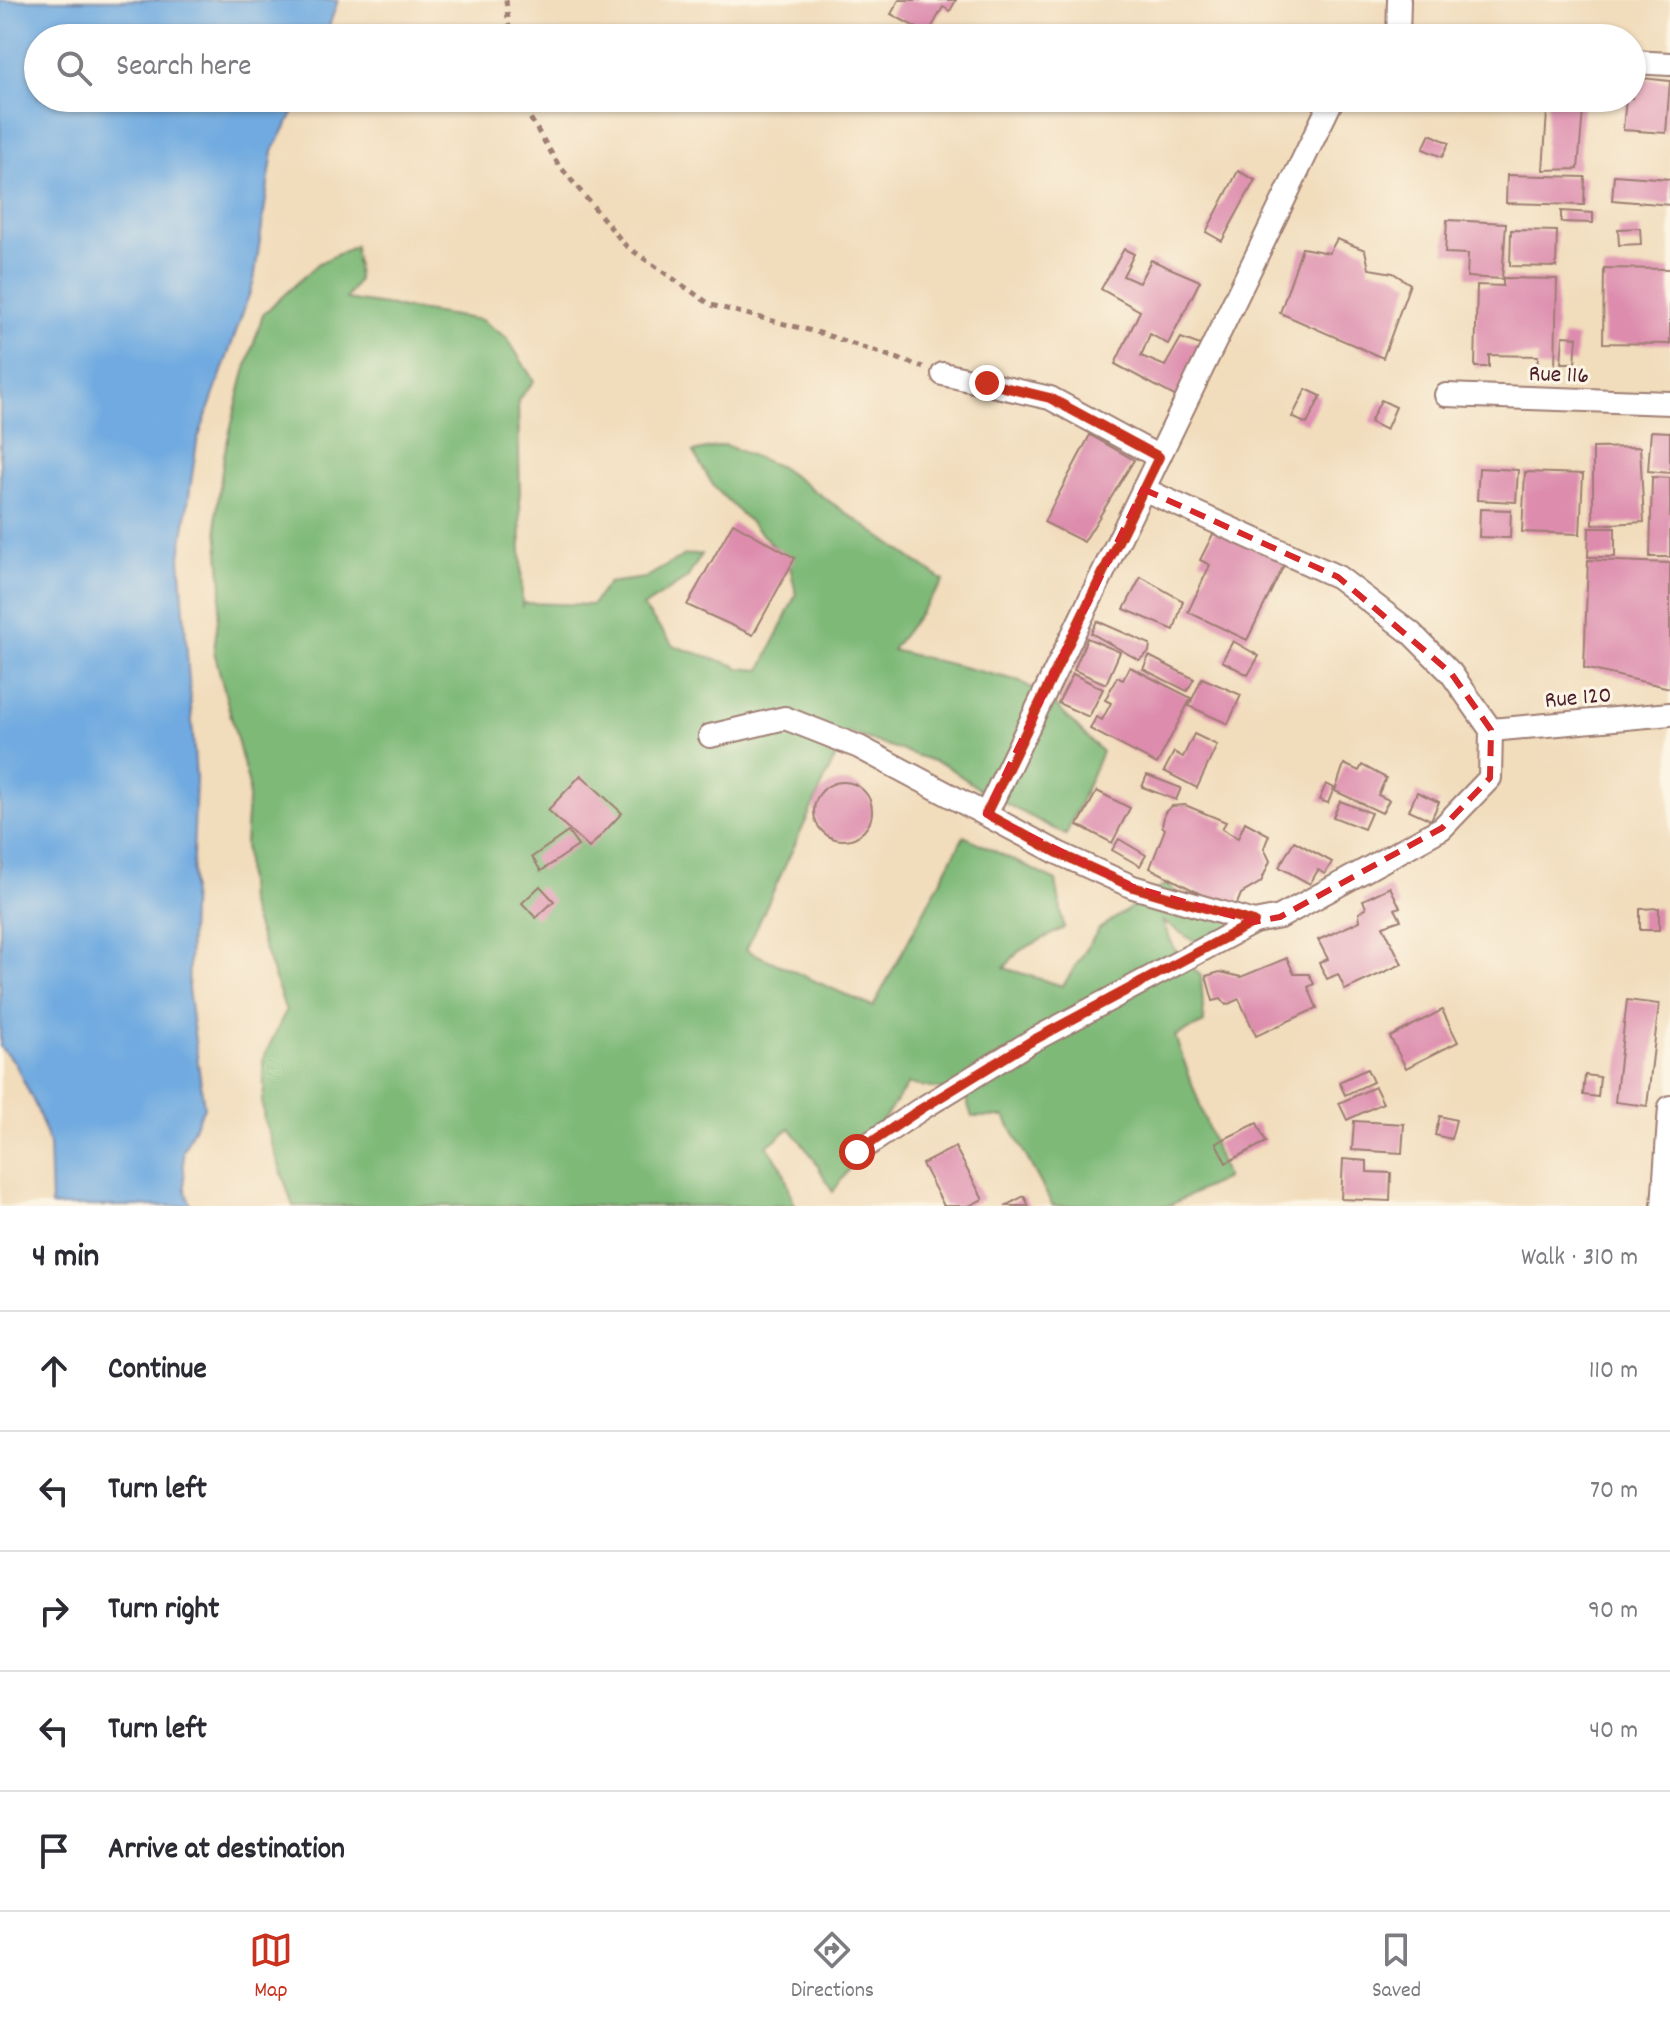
<!DOCTYPE html>
<html lang="en">
<head>
<meta charset="utf-8">
<style>
	body { margin:0; font-family:Dekko,sans-serif; background:#f2f2f3; color:#2b2b33 }
	.stop { position:absolute; width:24px; height:24px; margin:-18px; border:6px solid #c8321e; border-radius:50%; background:#fff }
	.stop.end { background:#c8321e; border-color:#fff; box-shadow:0 2px 8px #0008 }
	.list { margin:0; padding:0; list-style:none }
	h2 { display:flex; justify-content:space-between; align-items:center; height:104px; margin:0; padding:0 32px; font-size:34px }
	h2 small { font-size:26px; font-weight:400; color:#7c7c81 }
	.list li { display:grid; grid-template-columns:52px 1fr auto; gap:24px; align-items:center; box-sizing:border-box; height:120px; padding:0 32px; border-top:2px solid #e1e1e2 }
	.list b { display:block; font-size:30px; white-space:nowrap }
	.list em { font-size:26px; font-style:normal; color:#7c7c81 }
	.icon { flex:none; width:44px; height:44px; fill:none; stroke:currentColor; stroke-width:2; stroke-linecap:round; stroke-linejoin:round }
	.map { position:relative; flex:none; width:1670px; height:1206px; overflow:hidden }
	.search { position:absolute; background:#fff; box-shadow:0 2px 6px #0004; left:24px; right:24px; top:24px; height:88px; display:flex; align-items:center; gap:20px; box-sizing:border-box; padding:0 28px; border-radius:44px; color:#7c7c81; font-size:30px }
	.sheet { height:704px; background:#fff }
	nav { display:flex; justify-content:space-around; align-items:center; box-sizing:border-box; height:112px; border-top:2px solid #e1e1e2; background:#fff; font-size:22px; color:#7c7c81 }
	nav a { display:grid; justify-items:center; gap:4px }
	nav .on { color:#c8321e }
	.map>svg:first-child { display:block }
	.forest { fill:#7eb978; stroke:#646c52; stroke-width:2 }
	.water { fill:#70aae0; stroke:#5d6486; stroke-width:2 }
	.building { fill:#dd8cad }
	.lines { fill:none; stroke-linecap:round; stroke-linejoin:round }
	.street-casing { stroke:#9e7e73; stroke-width:26 }
	.path { stroke:#9e7e73; stroke-width:5; stroke-dasharray:6 6; stroke-linecap:butt }
	.street { stroke:#fff; stroke-width:22 }
	.route { stroke:#c8321e; stroke-width:10 }
	.marked { fill:none; stroke:#d62828; stroke-width:6; stroke-dasharray:16 10; stroke-linejoin:round }
	.labels { text-anchor:middle; stroke-width:6; stroke-linejoin:round; paint-order:stroke }
	.street-label { font-size:24px; fill:#4a1f2b; stroke:#fcf5e5 }
</style>
</head>
<body>
<div class="map">
<svg width="1670" height="1206" viewBox="0 0 1670 1206">
	<rect width="100%" height="100%" fill="#fcf5e5"/>
	<filter id="ink" filterUnits="userSpaceOnUse"><feTurbulence type="fractalNoise" baseFrequency=".0125" numOctaves="2"/><feDisplacementMap in="SourceGraphic" scale="16" xChannelSelector="R" yChannelSelector="G"/><feConvolveMatrix kernelMatrix="1 2 1 2 8 2 1 2 1" color-interpolation-filters="sRGB"/></filter>
	<filter id="wash" filterUnits="userSpaceOnUse"><feTurbulence type="fractalNoise" baseFrequency=".006" numOctaves="4" result="noise"/><feDisplacementMap in="SourceGraphic" scale="32" xChannelSelector="R" yChannelSelector="G"/><feGaussianBlur stdDeviation="1.8" result="paint"/><feColorMatrix in="noise" values="0 0 0 0 0 0 0 0 0 0 0 0 0 0 0 0 0 1.4 0 .05"/><feComposite in="paint" operator="in"/></filter>
	<g filter="url(#wash)">
		<rect width="100%" height="100%" fill="#f1dcbb"/>
		<polygon class="forest" points="355,246 358,280 346,299 481,320 507,338 534,381 518,400 522,606 524,603 592,605 608,583 645,578 685,555 702,554 687,578 643,607 674,646 737,666 737,668 761,670 796,594 789,561 714,487 693,452 725,445 780,467 944,581 892,650 1020,681 1051,701 1102,752 1066,835 982,791 945,765 847,732 746,950 873,1007 964,836 1056,881 1064,928 1019,951 1004,968 1063,986 1099,929 1166,884 1193,907 1256,932 1203,947 1162,921 1175,950 1201,976 1204,1023 1175,1036 1226,1178 1168,1206 1053,1206 1005,1117 972,1117 966,1098 969,1094 908,1084 833,1192 812,1156 790,1128 767,1146 782,1167 795,1206 293,1206 264,1120 262,1099 264,1091 263,1059 286,1011 248,902 245,844 249,786 214,651 222,586 216,516 224,455 244,375 263,314 319,263"/>
		<polygon class="water" points="0,0 338,0 325,38 38,38 38,98 301,98 273,151 254,281 197,442 180,557 196,777 188,989 204,1107 183,1151 185,1189 191,1206 51,1206 49,1144 37,1109 14,1061 0,1047"/>
		<g id="blocks">
			<g class="building">
				<polygon points="899,0 956,0 950,11 943,7 928,34 891,14"/>
				<polygon points="1632,77 1670,81 1666,133 1623,130 1626,98 1632,98"/>
				<polygon points="1548,98 1584,98 1578,169 1543,170"/>
				<polygon points="1430,134 1449,143 1442,157 1423,149"/>
				<polygon points="1238,171 1255,180 1222,241 1206,232"/>
				<polygon points="1507,175 1585,177 1584,205 1506,203"/>
				<polygon points="1614,175 1670,179 1670,205 1612,200"/>
				<polygon points="1561,211 1593,213 1593,223 1561,222"/>
				<polygon points="1447,220 1506,223 1502,279 1467,277 1468,254 1445,253"/>
				<polygon points="1640,228 1641,244 1619,245 1618,229"/>
				<polygon points="1511,230 1557,231 1556,267 1510,266"/>
				<polygon points="1337,239 1365,250 1369,269 1393,273 1410,284 1383,358 1280,313 1302,248 1329,253"/>
				<polygon points="1124,249 1134,254 1123,276 1139,283 1151,260 1200,281 1168,344 1150,334 1141,356 1165,366 1181,338 1211,349 1180,399 1115,364 1140,311 1101,289"/>
				<polygon points="1604,268 1670,269 1670,344 1603,343"/>
				<polygon points="1503,278 1557,279 1555,368 1537,368 1538,356 1489,355 1489,367 1475,367 1477,285 1503,286"/>
				<polygon points="1563,336 1577,337 1575,363 1561,363"/>
				<polygon points="1306,389 1321,396 1307,424 1292,417"/>
				<polygon points="1381,400 1396,407 1386,430 1370,422"/>
				<polygon points="1651,431 1670,432 1670,473 1648,471"/>
				<polygon points="1090,435 1134,460 1084,542 1044,522"/>
				<polygon points="1640,447 1644,522 1593,525 1593,448"/>
				<polygon points="1479,468 1518,470 1516,502 1477,500"/>
				<polygon points="1525,472 1583,474 1580,534 1522,532"/>
				<polygon points="1652,477 1670,478 1670,557 1650,557"/>
				<polygon points="1480,509 1511,510 1510,538 1479,537"/>
				<polygon points="733,523 795,558 753,635 687,605"/>
				<polygon points="1589,528 1615,528 1615,557 1588,557"/>
				<polygon points="1215,530 1285,563 1247,640 1188,612 1210,565 1200,560"/>
				<polygon points="1588,560 1670,563 1670,688 1584,668"/>
				<polygon points="1141,577 1183,601 1174,630 1124,609"/>
				<polygon points="1097,621 1150,644 1149,652 1139,660 1091,633"/>
				<polygon points="1087,638 1120,652 1106,684 1074,670"/>
				<polygon points="1233,641 1259,656 1248,675 1222,661"/>
				<polygon points="1149,656 1194,679 1187,691 1143,669"/>
				<polygon points="1130,667 1191,698 1157,764 1090,729 1096,717 1102,720 1111,703 1105,700 1117,677 1123,680"/>
				<polygon points="1073,674 1103,689 1089,717 1058,703"/>
				<polygon points="1202,678 1241,695 1228,724 1189,706"/>
				<polygon points="1194,734 1217,745 1197,788 1164,771 1174,752 1183,757"/>
				<polygon points="1344,764 1359,771 1362,765 1386,778 1378,795 1389,800 1382,813 1335,791"/>
				<polygon points="581,775 622,813 589,848 548,810"/>
				<polygon points="1147,775 1181,788 1176,800 1142,787"/>
				<circle cx="843" cy="811" r="29"/>
				<polygon points="1326,784 1334,788 1328,803 1319,800"/>
				<polygon points="1097,791 1130,808 1112,843 1078,825"/>
				<polygon points="1417,792 1439,802 1431,820 1409,810"/>
				<polygon points="1340,801 1371,813 1364,829 1333,817"/>
				<polygon points="1185,805 1226,822 1222,829 1238,838 1245,822 1269,835 1264,848 1270,861 1261,882 1241,894 1234,911 1150,868 1165,829 1162,826 1165,812 1172,806"/>
				<polygon points="568,832 578,846 541,871 532,857"/>
				<polygon points="1119,839 1146,855 1140,866 1112,850"/>
				<polygon points="1294,841 1332,862 1325,874 1318,870 1310,884 1279,867"/>
				<polygon points="540,886 554,901 536,918 522,903"/>
				<polygon points="1390,887 1400,907 1395,909 1401,920 1383,926 1402,964 1345,990 1338,974 1327,979 1319,963 1328,959 1318,940 1360,921 1359,913 1366,908 1363,900"/>
				<polygon points="1659,908 1659,930 1640,930 1640,909"/>
				<polygon points="1287,958 1294,974 1309,974 1314,984 1308,987 1317,1008 1256,1036 1239,999 1226,1005 1221,999 1213,1001 1206,976 1220,972 1241,977"/>
				<polygon points="1627,1000 1659,1004 1647,1106 1615,1102"/>
				<polygon points="1442,1010 1458,1042 1406,1068 1390,1037"/>
				<polygon points="1367,1069 1373,1082 1345,1095 1339,1082"/>
				<polygon points="1585,1075 1600,1077 1598,1097 1583,1095"/>
				<polygon points="1375,1087 1383,1103 1347,1120 1339,1103"/>
				<polygon points="1440,1116 1456,1120 1451,1139 1435,1135"/>
				<polygon points="1354,1121 1404,1124 1402,1153 1352,1150"/>
				<polygon points="1257,1123 1266,1142 1226,1163 1216,1143"/>
				<polygon points="955,1147 983,1199 969,1206 944,1206 922,1164"/>
				<polygon points="1343,1159 1367,1161 1367,1172 1391,1173 1390,1201 1341,1199"/>
				<polygon points="1024,1196 1029,1206 1005,1206"/>
			</g>
		</g>
	</g>
	<g filter="url(#ink)">
		<use href="#blocks" fill-opacity="0" stroke="#9e7e73" stroke-width="2"/>
		<g class="lines">
			<defs>
				<g id="street">
					<polyline points="1398,38 1399,0"/>
					<polyline points="1632,62 1670,64"/>
					<polyline points="943,374 1050,398 1159,457"/>
					<polyline points="1446,395 1670,403"/>
					<polyline points="1491,730 1670,714"/>
					<polyline points="710,736 785,718 859,747 1058,853 1133,887 1254,922 1280,917 1442,828 1490,778 1491,730 1451,673 1411,633 1338,577 1143,489"/>
					<polyline points="986,814 1333,98"/>
					<polyline points="857,1152 921,1109 1030,1042 1254,922"/>
					<polyline points="1663,1206 1670,1107"/>
				</g>
			</defs>
			<use href="#street" class="street-casing"/>
			<g class="path">
				<polyline points="506,0 510,38"/>
				<polyline points="518,98 558,164 626,246 711,305 820,333 923,367"/>
			</g>
			<use href="#street" class="street"/>
		</g>
	</g>
	<g class="lines" filter="url(#ink)">
		<polyline class="route" points="857,1152 921,1109 1030,1042 1254,922 1133,887 1058,853 986,814 1159,457 1050,398 987,383"/>
	</g>
	<path class="marked" d="M1143,489l195,88 113,96 40,57 -1,48 -48,50 -162,89 -26,5 -121,-35 -147,-73z"/>
	<g class="labels">
		<g class="street-label">
			<text transform="translate(1559 373) rotate(2)" y="8">Rue 116</text>
			<text transform="translate(1578 696) rotate(-5)" y="8">Rue 120</text>
		</g>
	</g>
</svg>
<div class="stop" style="left:857px;top:1152px"></div>
<div class="stop end" style="left:987px;top:383px"></div>
<div class="search"><svg class="icon" aria-label="search" viewBox="0 0 24 24"><circle cx="10" cy="10" r="6"/><path d="M15 15l6 6"/></svg>Search here</div>
</div>
<section class="sheet">
<h2>4 min<small>Walk · 310 m</small></h2>
<ul class="list">
<li><svg class="icon" aria-label="ahead" viewBox="0 0 24 24"><path d="M12 20V5M6 11l6-6 6 6"/></svg><div><b>Continue</b></div><em>110 m</em></li>
<li><svg class="icon" aria-label="left" viewBox="0 0 24 24"><path d="M17 20v-9H6M10 6l-5 5 5 5"/></svg><div><b>Turn left</b></div><em>70 m</em></li>
<li><svg class="icon" aria-label="right" viewBox="0 0 24 24"><path d="M7 20v-9h11M14 6l5 5-5 5"/></svg><div><b>Turn right</b></div><em>90 m</em></li>
<li><svg class="icon" aria-label="left" viewBox="0 0 24 24"><path d="M17 20v-9H6M10 6l-5 5 5 5"/></svg><div><b>Turn left</b></div><em>40 m</em></li>
<li><svg class="icon" aria-label="arrive" viewBox="0 0 24 24"><path d="M6 21V4h12l-3 4 3 4H6"/></svg><div><b>Arrive at destination</b></div></li>
</ul>
</section>
<nav>
<a class="on"><svg class="icon" aria-label="map" viewBox="0 0 24 24"><path d="M3 6l6-2 6 2 6-2v14l-6 2-6-2-6 2zM9 4v14M15 6v14"/></svg>Map</a>
<a><svg class="icon" aria-label="directions" viewBox="0 0 24 24"><path d="M12 3l9 9-9 9-9-9zM9 14v-3h6M13 9l2 2-2 2"/></svg>Directions</a>
<a><svg class="icon" aria-label="saved" viewBox="0 0 24 24"><path d="M7 4h10v16l-5-4-5 4z"/></svg>Saved</a>
</nav>
</body>
</html>
